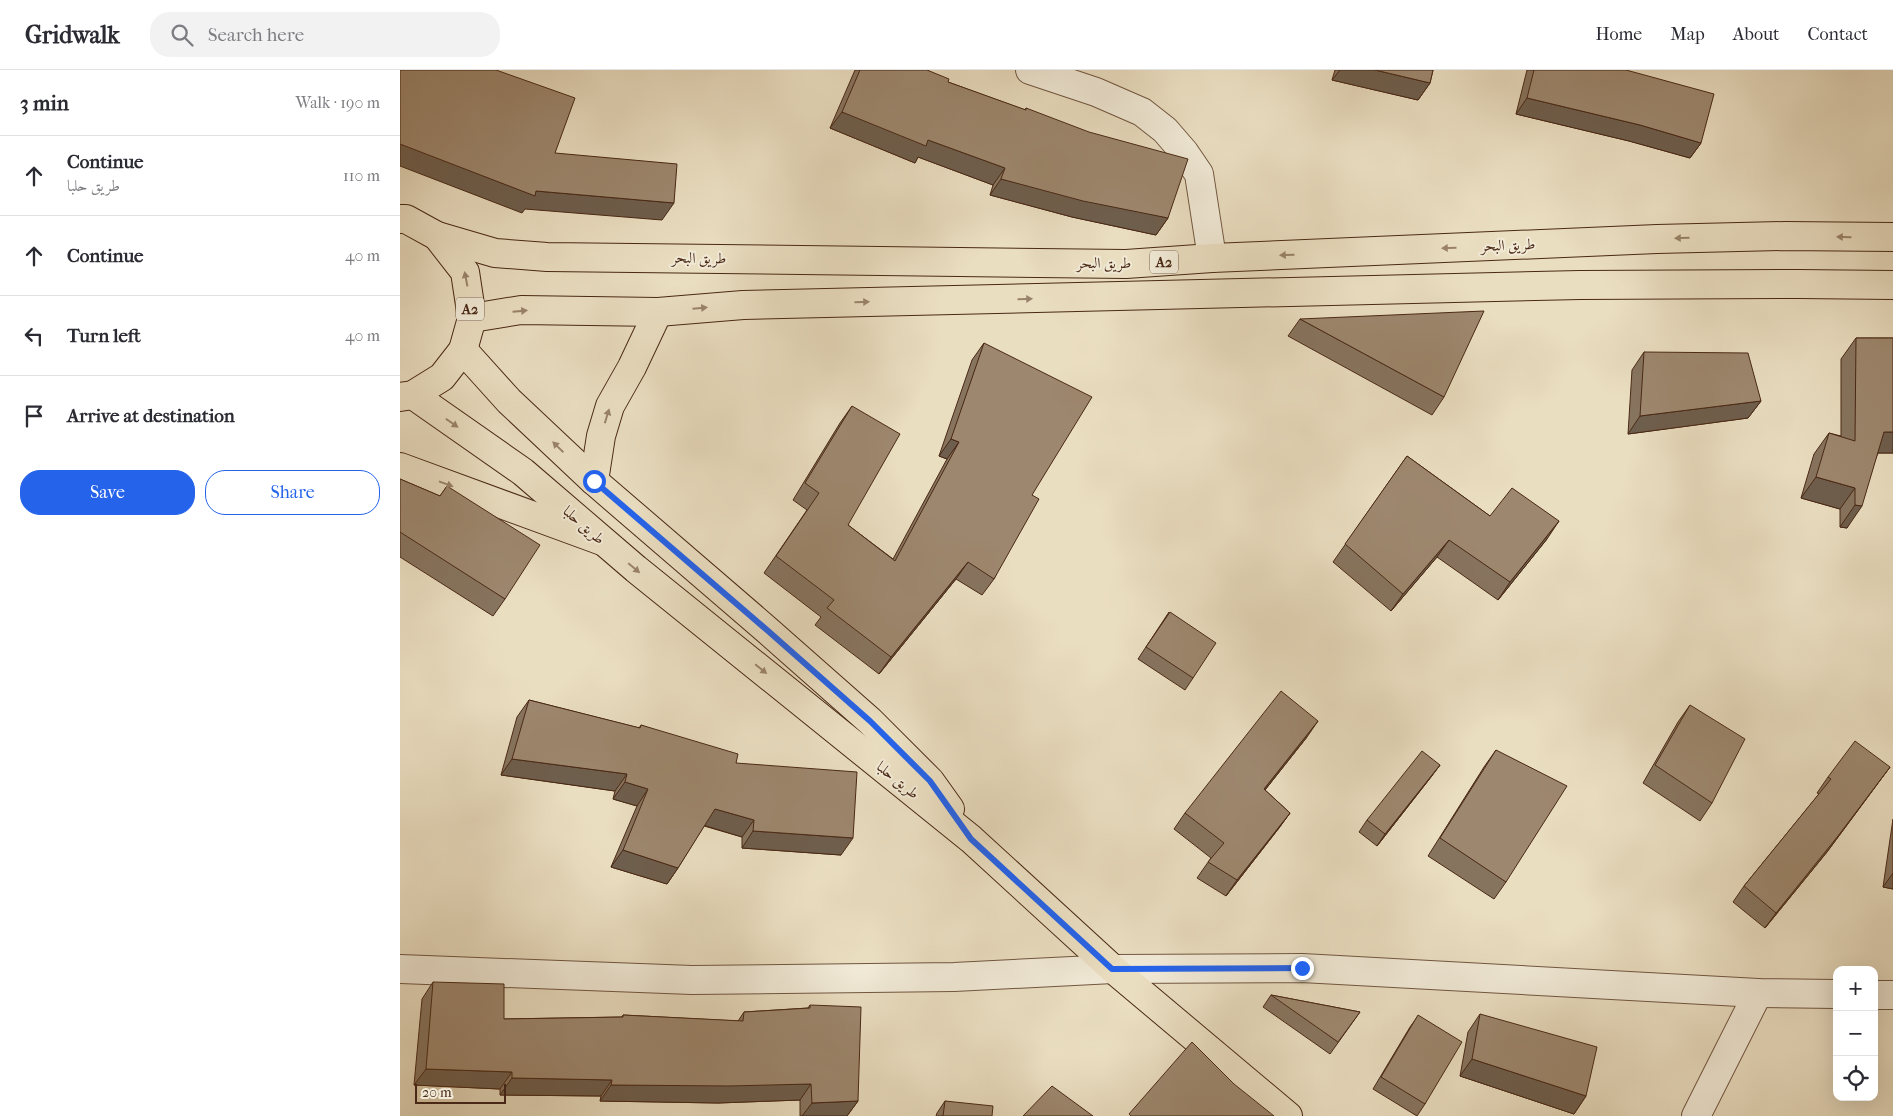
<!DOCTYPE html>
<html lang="en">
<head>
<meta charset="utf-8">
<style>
	body { margin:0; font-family:"IM FELL French Canon",Amiri,serif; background:#f2f2f3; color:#2b2b33 }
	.controls { position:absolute; right:15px; bottom:15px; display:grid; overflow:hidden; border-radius:10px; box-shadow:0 5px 20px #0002 }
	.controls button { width:45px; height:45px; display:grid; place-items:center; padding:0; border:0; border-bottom:1px solid #e1e1e2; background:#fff; color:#2b2b33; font:25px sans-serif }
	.scale { position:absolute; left:15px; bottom:12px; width:91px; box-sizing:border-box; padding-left:5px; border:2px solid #492815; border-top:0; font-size:14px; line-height:18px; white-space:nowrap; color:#492815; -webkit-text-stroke:4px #f1ead7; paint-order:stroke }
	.stop { position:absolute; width:15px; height:15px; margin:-11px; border:4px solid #2563eb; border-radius:50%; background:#fff }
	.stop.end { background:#2563eb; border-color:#fff; box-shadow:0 1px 5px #0008 }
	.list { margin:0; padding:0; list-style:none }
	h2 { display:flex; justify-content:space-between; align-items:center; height:65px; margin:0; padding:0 20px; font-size:21px }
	h2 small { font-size:16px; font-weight:400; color:#7c7c81 }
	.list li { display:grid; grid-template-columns:32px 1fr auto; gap:15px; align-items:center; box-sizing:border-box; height:80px; padding:0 20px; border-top:1px solid #e1e1e2 }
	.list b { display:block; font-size:19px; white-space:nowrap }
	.list p { margin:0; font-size:16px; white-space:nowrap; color:#7c7c81 }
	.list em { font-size:16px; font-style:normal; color:#7c7c81 }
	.actions { display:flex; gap:10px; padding:15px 20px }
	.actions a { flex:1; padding:11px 0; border:1px solid #2563eb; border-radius:20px; text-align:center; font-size:18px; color:#2563eb }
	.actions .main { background:#2563eb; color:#fff }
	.icon { flex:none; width:28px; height:28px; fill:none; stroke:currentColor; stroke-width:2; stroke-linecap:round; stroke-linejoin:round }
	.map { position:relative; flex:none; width:1493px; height:1046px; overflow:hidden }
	header { display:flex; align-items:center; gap:30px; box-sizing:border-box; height:70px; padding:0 25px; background:#fff; border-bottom:1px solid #e1e1e2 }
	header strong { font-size:24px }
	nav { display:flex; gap:28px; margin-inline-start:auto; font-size:18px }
	.search { width:350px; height:45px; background:#f2f2f3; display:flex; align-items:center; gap:12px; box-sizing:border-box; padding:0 18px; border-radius:20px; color:#7c7c81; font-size:19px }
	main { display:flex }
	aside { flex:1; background:#fff }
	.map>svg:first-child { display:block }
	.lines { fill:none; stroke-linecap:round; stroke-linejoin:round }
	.minor-casing { stroke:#715640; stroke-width:30 }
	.major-casing { stroke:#492815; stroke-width:30 }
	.highway-casing { stroke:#492815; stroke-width:30 }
	.minor { stroke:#f1ead7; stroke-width:28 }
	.major { stroke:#eadec1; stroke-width:28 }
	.highway { stroke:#eadec1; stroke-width:28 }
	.wall { fill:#87745f; stroke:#492815 }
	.shaded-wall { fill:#6e5e4d; stroke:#492815 }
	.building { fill:#9d876e; stroke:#492815 }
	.oneway { fill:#9a836b }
	.route { stroke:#2563eb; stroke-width:6 }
	.labels { text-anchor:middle; stroke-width:4; stroke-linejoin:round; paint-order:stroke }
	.shield { fill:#f1ead7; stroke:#7b624f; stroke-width:1 }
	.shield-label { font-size:14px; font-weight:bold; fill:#492815 }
	.street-label { font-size:15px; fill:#492815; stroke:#f1ead7 }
</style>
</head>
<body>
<header>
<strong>Gridwalk</strong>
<div class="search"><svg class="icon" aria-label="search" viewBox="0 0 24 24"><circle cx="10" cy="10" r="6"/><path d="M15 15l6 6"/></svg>Search here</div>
<nav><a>Home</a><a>Map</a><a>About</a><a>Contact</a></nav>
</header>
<main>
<aside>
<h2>3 min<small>Walk · 190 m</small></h2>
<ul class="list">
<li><svg class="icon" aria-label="ahead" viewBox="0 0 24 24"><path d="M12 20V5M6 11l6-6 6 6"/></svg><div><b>Continue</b><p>طريق حلبا</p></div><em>110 m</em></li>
<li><svg class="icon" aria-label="ahead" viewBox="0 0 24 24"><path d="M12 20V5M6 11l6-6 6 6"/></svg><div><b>Continue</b></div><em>40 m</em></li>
<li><svg class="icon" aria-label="left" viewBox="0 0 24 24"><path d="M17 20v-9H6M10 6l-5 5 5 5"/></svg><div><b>Turn left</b></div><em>40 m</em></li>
<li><svg class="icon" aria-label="arrive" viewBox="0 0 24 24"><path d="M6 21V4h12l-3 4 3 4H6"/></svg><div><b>Arrive at destination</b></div></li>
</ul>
<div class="actions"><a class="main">Save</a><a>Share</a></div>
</aside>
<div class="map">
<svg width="1493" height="1046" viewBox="0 0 1493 1046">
	<rect width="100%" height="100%" fill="#eadec1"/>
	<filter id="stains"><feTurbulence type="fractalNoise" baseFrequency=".004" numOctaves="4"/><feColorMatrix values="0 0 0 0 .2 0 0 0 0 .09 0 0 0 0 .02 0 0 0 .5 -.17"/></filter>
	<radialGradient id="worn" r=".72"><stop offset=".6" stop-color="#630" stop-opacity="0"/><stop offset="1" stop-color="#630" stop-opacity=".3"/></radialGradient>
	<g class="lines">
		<defs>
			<g id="minor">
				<polyline points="630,0 696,22 742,42 765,60 784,82 799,104 812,188"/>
				<polyline points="0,899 292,910 554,907 713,899 902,898 1358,923 1437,924"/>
				<polyline points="1474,925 1493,925"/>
				<polyline points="1296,1046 1358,923"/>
			</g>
			<g id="major">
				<polyline points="63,280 109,331 194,411 367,560 470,651 530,711 550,739"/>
				<polyline points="13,325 123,402 236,499 571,769 713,899 888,1046"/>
			</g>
			<g id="highway">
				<polyline points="0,149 6,149 37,166 65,202 72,248 63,280 42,307 13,325 0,327"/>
				<polyline points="37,166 95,183 147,187 726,194 812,188 1257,169 1385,166 1493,167"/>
				<polyline points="72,248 121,240 258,242 343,235 1180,215 1399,214 1493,215"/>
				<polyline points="0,397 202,471"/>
				<polyline points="194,411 201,366 210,336 232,297 258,242"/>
			</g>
		</defs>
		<use href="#minor" class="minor-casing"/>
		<use href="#major" class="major-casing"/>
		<use href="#highway" class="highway-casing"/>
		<use href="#minor" class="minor"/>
		<use href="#major" class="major"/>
		<use href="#highway" class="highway"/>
	</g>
	<g class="wall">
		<polygon points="455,0 527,0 548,12 625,40 626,38 768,148 756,165 672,147 590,125 593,115 518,87 515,93 430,58"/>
		<polygon points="935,0 1033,0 1030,13 1018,30 932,10"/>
		<polygon points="1127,0 1226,0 1301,73 1290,88 1229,71 1116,44"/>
		<polygon points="900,249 1044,327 1032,345 888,266"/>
		<polygon points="1456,268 1493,268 1493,383 1478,383 1447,458 1440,457 1440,439 1401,428 1414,384 1429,363 1441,366 1441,289"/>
		<polygon points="584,273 632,425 594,509 582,525 556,509 479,604 415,555 421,547 364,503 407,440 393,430 440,353 452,336 448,455 493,489 547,389 539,386 572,290"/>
		<polygon points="1244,282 1361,331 1348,348 1228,364 1232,300"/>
		<polygon points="1007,386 1090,446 1147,469 1098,530 1037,487 991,541 933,492"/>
		<polygon points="0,409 40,426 47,416 105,529 93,546 0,487"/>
		<polygon points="769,542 793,608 785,620 738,589"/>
		<polygon points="129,630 239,658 241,655 336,693 441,785 342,778 342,767 304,756 278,798 267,814 211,797 237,736 213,729 215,721 101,705 117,647"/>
		<polygon points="1290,635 1312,733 1300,751 1243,713 1278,652"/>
		<polygon points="907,667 865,720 890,743 879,758 826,826 797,808 811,788 774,759 785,743"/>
		<polygon points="1096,680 1106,812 1094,829 1028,786 1084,697"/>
		<polygon points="1040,695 1031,707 977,776 959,762 967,750"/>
		<polygon points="1490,697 1427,782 1365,858 1333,832 1344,816 1419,724 1417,723 1428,707"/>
		<polygon points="1493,749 1493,819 1483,817"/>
		<polygon points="33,912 104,949 222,947 223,945 338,951 344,942 408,938 410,935 458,1031 447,1046 400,1046 400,1030 318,1033 200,1031 201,1026 100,1025 100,1019 14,1015 22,929"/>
		<polygon points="871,925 960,942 930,984 863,937"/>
		<polygon points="1080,944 1186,1026 1174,1044 1060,1006 1068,962"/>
		<polygon points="1018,946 1025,1034 1017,1046 973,1019 1010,957"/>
		<polygon points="545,1031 592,1046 536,1046 537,1043"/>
	</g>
	<g class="shaded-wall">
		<polygon points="940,0 975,0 1030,13 1018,30 932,10"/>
		<polygon points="1127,28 1240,55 1301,73 1290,88 1229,71 1116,44"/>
		<polygon points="442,42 528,70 605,98 593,115 518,87 515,93 430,58"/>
		<polygon points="0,74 136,121 274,133 262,150 125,139 122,143 0,96"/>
		<polygon points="601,109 768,148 756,165 672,147 590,125"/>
		<polygon points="1361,331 1348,348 1228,364 1240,346"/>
		<polygon points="1484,362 1493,362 1493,383 1469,383"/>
		<polygon points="551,369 559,372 547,389 539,386"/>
		<polygon points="1416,407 1455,418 1440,439 1401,428"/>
		<polygon points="1455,435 1462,436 1447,458 1440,457"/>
		<polygon points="1159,451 1147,469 1098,530 1110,512"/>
		<polygon points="1049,470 1037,487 991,541 1003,524"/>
		<polygon points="568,492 556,509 479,604 491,587"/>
		<polygon points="918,651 907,667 853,735 864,719"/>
		<polygon points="112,689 227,704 215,721 101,705"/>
		<polygon points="1040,695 1031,707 977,776 985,764"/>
		<polygon points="1490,697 1427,782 1365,858 1376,843"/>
		<polygon points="225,712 248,719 237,736 213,729"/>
		<polygon points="315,739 354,750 342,767 303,755"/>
		<polygon points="890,743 879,758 826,826 837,810"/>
		<polygon points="353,761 453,768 441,785 342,778"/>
		<polygon points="223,780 278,798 267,814 211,797"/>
		<polygon points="1493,803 1493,819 1483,817"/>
		<polygon points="1072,989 1186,1026 1174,1044 1060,1006"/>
		<polygon points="26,999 112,1002 100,1019 14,1015"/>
		<polygon points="112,1008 212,1010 201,1026 100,1025"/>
		<polygon points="411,1014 400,1030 318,1033 200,1031 211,1015"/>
		<polygon points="458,1031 447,1046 402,1046 412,1033"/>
	</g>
	<g class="building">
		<polygon points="0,0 96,0 175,28 155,83 277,94 274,133 136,121 135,126 0,74"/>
		<polygon points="460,0 527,0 549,9 548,12 626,40 626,38 689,62 788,89 768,148 683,131 601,109 605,98 528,70 526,76 442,42"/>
		<polygon points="975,0 1033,0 1030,13"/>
		<polygon points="1134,0 1226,0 1314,24 1301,73 1240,55 1127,28"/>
		<polygon points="1084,241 1044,327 900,249"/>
		<polygon points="1456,268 1493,268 1493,362 1484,362 1462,436 1455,435 1455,418 1416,407 1429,363 1455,371"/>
		<polygon points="584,273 692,327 632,425 639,429 594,509 568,492 491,587 427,538 434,530 376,486 419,423 405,413 452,336 500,364 448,455 495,491 559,372 551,369"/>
		<polygon points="1244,282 1348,283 1361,331 1240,346"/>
		<polygon points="1007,386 1090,446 1112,418 1159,451 1110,512 1049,470 1003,524 945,474"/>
		<polygon points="0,409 40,426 47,416 140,475 105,529 0,462"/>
		<polygon points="770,542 816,573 793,608 746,577"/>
		<polygon points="881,621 918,651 864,719 890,743 837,810 808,792 824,773 785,743"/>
		<polygon points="129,630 240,658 241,655 338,684 336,693 457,702 453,768 353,761 354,750 315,739 278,798 223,780 248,719 225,712 227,704 112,689"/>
		<polygon points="1290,635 1345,669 1312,733 1255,695"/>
		<polygon points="1455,671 1490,697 1438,766 1376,843 1344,816 1431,709 1428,707"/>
		<polygon points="1096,680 1167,716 1106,812 1040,768"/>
		<polygon points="1022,681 1040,695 985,764 967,750"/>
		<polygon points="33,912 104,914 104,949 223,947 223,945 343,951 344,942 410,938 410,935 461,937 458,1031 412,1033 411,1014 329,1016 211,1015 212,1010 112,1008 112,1002 26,999"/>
		<polygon points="871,925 960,942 938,972"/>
		<polygon points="1080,944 1197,977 1186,1026 1072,989"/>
		<polygon points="1018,945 1062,972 1025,1034 981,1007"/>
		<polygon points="792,972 834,1014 874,1046 731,1046 729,1044"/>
		<polygon points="652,1016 693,1046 623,1046"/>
		<polygon points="545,1031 593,1036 592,1046 543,1046"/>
	</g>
	<defs><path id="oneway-solid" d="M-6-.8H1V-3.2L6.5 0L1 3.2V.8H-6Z" transform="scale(1.25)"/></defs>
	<g class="oneway">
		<use href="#oneway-solid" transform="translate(1444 167) rotate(-179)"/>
		<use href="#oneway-solid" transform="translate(1282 168) rotate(179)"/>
		<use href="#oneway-solid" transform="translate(1049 178) rotate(178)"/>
		<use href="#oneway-solid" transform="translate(887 185) rotate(178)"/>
		<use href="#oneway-solid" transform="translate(66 209) rotate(-101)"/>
		<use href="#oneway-solid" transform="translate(625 229) rotate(-1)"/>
		<use href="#oneway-solid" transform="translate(462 232) rotate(-1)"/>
		<use href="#oneway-solid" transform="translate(300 238) rotate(-5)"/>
		<use href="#oneway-solid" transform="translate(120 241) rotate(-5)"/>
		<use href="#oneway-solid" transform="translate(207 346) rotate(-73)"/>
		<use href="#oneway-solid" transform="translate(52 353) rotate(35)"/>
		<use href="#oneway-solid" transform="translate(158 377) rotate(-136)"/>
		<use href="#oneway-solid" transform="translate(46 414) rotate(20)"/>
		<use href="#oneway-solid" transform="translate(234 498) rotate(40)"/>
		<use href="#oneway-solid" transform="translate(361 599) rotate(39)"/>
	</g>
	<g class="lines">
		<polyline class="route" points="194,411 367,560 470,651 530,711 571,769 712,899 902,898"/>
	</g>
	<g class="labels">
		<g class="shield">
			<rect x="750" y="180.5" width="28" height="23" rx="4"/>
			<rect x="56" y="227.5" width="28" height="23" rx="4"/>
		</g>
		<g class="shield-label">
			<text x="764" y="197">A2</text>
			<text x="70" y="244">A2</text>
		</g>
		<g class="street-label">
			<text transform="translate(1108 175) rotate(-2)" y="5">طريق البحر</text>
			<text transform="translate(299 188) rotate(1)" y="5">طريق البحر</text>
			<text x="704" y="198">طريق البحر</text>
			<text transform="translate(184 455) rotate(41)" y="5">طريق حلبا</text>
			<text transform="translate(498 710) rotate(39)" y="5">طريق حلبا</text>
		</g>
	</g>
	<rect width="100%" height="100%" filter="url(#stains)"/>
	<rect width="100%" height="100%" fill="url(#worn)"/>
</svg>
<div class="controls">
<button>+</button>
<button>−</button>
<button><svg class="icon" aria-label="locate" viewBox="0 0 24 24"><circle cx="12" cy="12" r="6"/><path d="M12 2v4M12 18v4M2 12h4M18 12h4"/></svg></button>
</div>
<div class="scale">20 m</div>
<div class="stop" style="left:194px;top:411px"></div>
<div class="stop end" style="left:902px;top:898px"></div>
</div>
</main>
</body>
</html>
